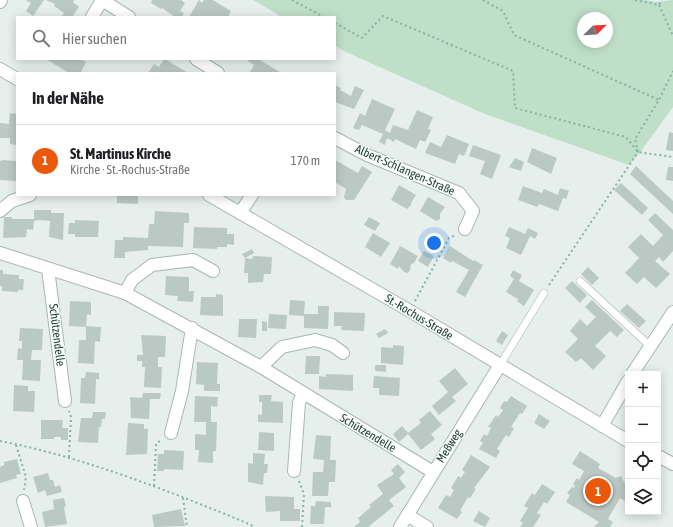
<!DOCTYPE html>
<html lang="de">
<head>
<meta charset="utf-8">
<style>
	body { margin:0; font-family:"Asap Condensed",sans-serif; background:#f6f6f6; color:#202124 }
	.controls { position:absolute; right:12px; bottom:12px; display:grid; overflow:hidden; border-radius:0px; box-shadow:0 2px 10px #0003 }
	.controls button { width:36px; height:36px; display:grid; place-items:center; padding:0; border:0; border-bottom:1px solid #e0e0e0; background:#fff; color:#202124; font:20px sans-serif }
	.compass { position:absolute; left:577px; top:12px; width:36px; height:36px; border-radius:50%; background:#fff; box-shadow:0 2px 10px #0003; rotate:66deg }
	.you { position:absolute; left:434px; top:243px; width:14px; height:14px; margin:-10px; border:3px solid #fff; border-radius:50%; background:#1a73e8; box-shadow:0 0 0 6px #1a73e833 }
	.badge { display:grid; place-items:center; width:26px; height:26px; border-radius:50%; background:#ea580c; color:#fff; font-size:13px; font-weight:700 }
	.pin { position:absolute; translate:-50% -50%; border:2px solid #fff; box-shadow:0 1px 4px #0006 }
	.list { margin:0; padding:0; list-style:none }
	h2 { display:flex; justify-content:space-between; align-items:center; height:52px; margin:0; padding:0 16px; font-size:17px }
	h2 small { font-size:13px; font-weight:400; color:#757577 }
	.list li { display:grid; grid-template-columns:26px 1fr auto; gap:12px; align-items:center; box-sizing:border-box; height:72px; padding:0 16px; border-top:1px solid #e0e0e0 }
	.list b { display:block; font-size:15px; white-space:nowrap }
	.list p { margin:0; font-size:13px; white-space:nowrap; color:#757577 }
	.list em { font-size:13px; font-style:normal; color:#757577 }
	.icon { flex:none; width:22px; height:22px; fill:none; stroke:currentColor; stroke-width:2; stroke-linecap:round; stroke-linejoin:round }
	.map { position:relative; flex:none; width:673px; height:527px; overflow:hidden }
	.search { position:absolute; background:#fff; box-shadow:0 2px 10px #0003; left:16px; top:16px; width:320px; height:44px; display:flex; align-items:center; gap:10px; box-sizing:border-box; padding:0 14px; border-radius:0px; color:#757577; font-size:15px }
	.panel { position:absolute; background:#fff; box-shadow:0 2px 10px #0003; left:16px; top:72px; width:320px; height:124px; border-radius:0px }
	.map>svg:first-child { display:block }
	.green { fill:#bfdfc8; fill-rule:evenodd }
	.building { fill:#bbc9c4 }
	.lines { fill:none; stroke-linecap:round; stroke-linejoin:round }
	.service-casing { stroke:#a8b7b2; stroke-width:8 }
	.minor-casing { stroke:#a8b7b2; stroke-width:14 }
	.tertiary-casing { stroke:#a8b7b2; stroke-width:14 }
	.path { stroke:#86b2a4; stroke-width:2; stroke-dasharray:2 3; stroke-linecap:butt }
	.service { stroke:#fff; stroke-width:7 }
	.minor { stroke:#fff; stroke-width:12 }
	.tertiary { stroke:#fff; stroke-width:12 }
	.labels { text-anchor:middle; stroke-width:3; stroke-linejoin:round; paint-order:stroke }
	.street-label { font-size:12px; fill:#244139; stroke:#f7fbf9 }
</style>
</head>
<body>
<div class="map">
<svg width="673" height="527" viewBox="0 0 673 527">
	<rect width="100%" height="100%" fill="#e6efeb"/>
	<path class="green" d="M253,0h392l11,2 17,-2v107l-32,44 -12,14 -144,-51 -139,-62 -11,-6v-29h-53zM583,18h24v24h-24z"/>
	<g class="building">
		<polygon points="26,0 44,0 33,16 26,11 31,3"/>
		<polygon points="46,0 74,0 73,2 79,7 72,17 61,17 64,13 54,6 55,4"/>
		<polygon points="152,0 181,0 185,3 180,11 184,13 182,17 175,17 162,8 161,9 151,3"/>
		<polygon points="199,0 202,3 204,0 213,0 231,11 228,17 189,17"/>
		<polygon points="46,59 80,59 86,62 81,72 83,73 69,73"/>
		<polygon points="164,59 165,59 188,73 148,73 154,64 159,67"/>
		<polygon points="249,59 258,59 280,72 252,73 250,72 254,65 248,61"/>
		<polygon points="335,85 341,88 340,90 351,96 355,86 364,90 354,109 335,102"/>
		<polygon points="372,99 395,109 385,130 390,133 393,125 408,130 417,110 433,117 428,129 431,130 425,142 420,140 416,149 395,139 394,142 387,138 385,145 379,142 383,134 362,125 359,130 353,128 360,113 365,116"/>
		<polygon points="10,113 17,114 17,145 10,144 10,138 0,138 0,123 9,124"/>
		<polygon points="669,132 673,133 673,151 666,150"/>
		<polygon points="447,135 469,144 464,156 459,154 455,164 425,153 430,142 441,147"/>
		<polygon points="473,145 501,155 492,179 480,174 485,161 469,156"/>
		<polygon points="532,148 557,158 551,174 527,162"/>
		<polygon points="515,158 524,162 521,171 509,167"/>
		<polygon points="3,160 17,161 16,181 0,180 0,161"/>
		<polygon points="335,160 358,173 362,166 372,172 354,200 346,200 344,197 346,189 335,182"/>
		<polygon points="636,166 673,201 673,214 630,174"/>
		<polygon points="668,167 673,167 673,181 666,180"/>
		<polygon points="621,183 648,208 642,215 614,190"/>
		<polygon points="399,185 416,195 411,203 411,205 407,209 391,200"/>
		<polygon points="523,186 542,193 544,189 558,195 560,188 569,191 566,199 563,198 558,211 539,204 537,207 518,200"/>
		<polygon points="117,195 138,195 138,204 117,203"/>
		<polygon points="428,197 445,207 440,214 440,219 436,221 420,211"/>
		<polygon points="34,210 51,210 51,213 64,213 63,240 49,237 50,221 39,220 34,221 33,230 27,229 26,237 3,238 4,217 12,217 12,219 34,219"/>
		<polygon points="155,211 189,213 189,223 184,223 183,247 148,246 148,250 125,252 125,258 114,258 115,240 123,240 123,237 148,238 149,224 154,224"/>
		<polygon points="655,213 673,230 673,251 663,262 659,257 655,261 670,274 656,288 644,277 637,284 625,273 639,258 628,247 641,234 653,246 663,235 648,220"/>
		<polygon points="369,217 380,223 375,231 364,225"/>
		<polygon points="75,220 99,221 98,237 75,237 75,234 68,234 69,223 75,223"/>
		<polygon points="194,227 227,228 227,234 234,234 234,245 227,244 227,247 217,247 217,249 193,248"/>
		<polygon points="509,227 525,234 528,228 538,233 535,239 530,236 521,255 506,248 510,238 505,236"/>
		<polygon points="373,233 390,243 381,257 365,247"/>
		<polygon points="400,246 418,256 414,263 411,264 410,270 408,273 404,272 399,266 398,269 390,264"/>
		<polygon points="450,246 473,261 474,260 483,265 465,297 456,292 469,270 452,261 451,263 443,258"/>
		<polygon points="252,249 254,253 245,258 252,259 253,256 272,257 271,274 264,274 263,282 248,283 248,273 244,273 245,258 242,254"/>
		<polygon points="424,251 434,256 428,267 418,261"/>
		<polygon points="588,267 599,278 592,285 581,274"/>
		<polygon points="0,270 3,270 3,274 19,275 19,279 24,279 23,290 18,290 18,292 2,291 2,286 0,286"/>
		<polygon points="513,270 522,275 519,281 534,290 524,306 517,301 518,299 506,292 514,279 510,276"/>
		<polygon points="166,276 189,277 189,291 194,291 193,302 177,301 178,296 165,295"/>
		<polygon points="572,281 587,295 580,303 565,288"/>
		<polygon points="216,294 223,295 223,316 200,315 201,297 216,297"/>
		<polygon points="290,300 305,301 304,314 318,314 318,306 329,306 328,329 304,328 304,316 289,315"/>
		<polygon points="592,300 624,330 617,337 610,331 595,346 606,356 593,370 581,358 576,362 565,352 578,339 570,331 580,319 587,326 596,317 585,307"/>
		<polygon points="70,301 91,302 91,315 87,314 86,327 69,326"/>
		<polygon points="627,304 646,321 639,328 620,311"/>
		<polygon points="334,312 365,313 364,331 341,330 342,326 334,326"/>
		<polygon points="269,314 287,315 286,329 268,328"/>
		<polygon points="239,319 257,319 256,338 238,337"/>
		<polygon points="262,321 267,322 267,331 262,331"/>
		<polygon points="86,326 101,327 100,342 95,341 94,364 78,363 79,340 86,340"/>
		<polygon points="20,328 43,329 42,350 32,350 31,360 41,360 40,381 22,380 23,360 17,360 18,348 22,349 22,341 19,341"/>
		<polygon points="385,329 388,333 379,338 376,334"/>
		<polygon points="502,331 508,335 502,345 496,341"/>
		<polygon points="141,335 166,336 165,357 158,357 158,367 162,367 161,388 144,387 145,367 142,367 142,361 137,361 137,355 143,355"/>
		<polygon points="393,345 404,346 403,365 381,363 381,347 393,348"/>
		<polygon points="306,356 320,356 319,374 305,374"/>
		<polygon points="197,362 218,363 217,384 220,384 220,391 204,391 204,385 196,384"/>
		<polygon points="375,365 386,365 386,372 375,371"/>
		<polygon points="455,368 468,384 452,397 456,401 439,415 432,406 448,392 439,381"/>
		<polygon points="86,372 99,373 99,379 96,379 95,404 80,403 81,378 85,378"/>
		<polygon points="326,374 353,375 353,391 319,389 319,376 326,377"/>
		<polygon points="374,376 400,378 399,396 379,395 379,388 373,388"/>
		<polygon points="14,385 28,386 28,391 35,391 34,412 13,411"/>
		<polygon points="143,393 161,393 160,399 150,399 149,419 131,418 130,397 142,398"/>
		<polygon points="259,395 272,395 271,401 283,402 283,423 258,422 258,414 262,415 262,402 259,402"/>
		<polygon points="195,396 218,397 217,407 211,406 211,422 217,422 216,451 213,451 213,463 198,462 199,450 195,450 195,434 206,435 206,422 194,422"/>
		<polygon points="511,396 527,406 522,414 520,413 511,427 514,428 509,437 506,435 497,449 500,451 496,458 479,449 483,443 480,441 484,434 487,436 491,428 488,427 496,415 498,417 503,410 500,408 504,401 507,402"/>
		<polygon points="430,411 442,425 431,434 435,439 421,450 408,434 399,442 393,434 402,426 408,433 421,423 419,420"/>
		<polygon points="93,412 106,412 105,419 102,419 101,427 99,427 98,443 78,442 81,418 92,418"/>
		<polygon points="539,414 550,421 544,429 534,423"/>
		<polygon points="41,420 63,420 62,428 68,428 68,440 61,440 61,437 54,437 54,439 41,439"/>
		<polygon points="128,423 144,424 144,429 148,429 147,454 126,455"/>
		<polygon points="259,432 274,433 274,451 258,450"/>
		<polygon points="316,435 331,436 330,460 336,460 335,482 329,482 328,496 312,496 313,472 323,472 324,460 313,459"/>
		<polygon points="164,450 184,451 183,470 164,469 164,471 157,471 158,454 164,454"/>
		<polygon points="580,451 600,464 598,468 616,478 621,476 624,482 628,485 628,503 620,498 608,519 613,522 610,527 594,527 599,522 566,502 570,495 567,493 572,487 574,488 575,486 573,484 577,478 579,480 584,471 572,464"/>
		<polygon points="253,453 265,454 264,464 268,464 267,473 264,473 263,485 248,482 248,463 253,464"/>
		<polygon points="471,455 490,467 474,488 476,489 470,498 468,497 460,511 462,512 457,519 438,508 446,495 450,497 454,490 451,488 458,476 461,478 465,472 462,470"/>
		<polygon points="17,459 21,474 16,475 17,478 0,483 0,467 4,465 4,462"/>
		<polygon points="398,464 405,472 399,478 406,487 389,500 394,506 368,527 354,527 360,522 358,518 371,507 369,505 383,494 377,485 394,474 391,470"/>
		<polygon points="48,473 50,480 53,480 55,487 60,485 62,492 47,496 45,490 38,493 33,477"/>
		<polygon points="542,484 555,492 547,504 544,502 537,513 541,515 533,527 520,527 523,523 520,521 528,508 524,506 532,493 535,495"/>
		<polygon points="265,496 294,497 294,509 300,509 300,521 280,521 280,511 266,512"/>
		<polygon points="64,498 66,506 64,507 67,524 45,527 42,512 54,509 53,500"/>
		<polygon points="316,501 331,502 331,507 325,507 324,524 310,524 311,506 315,506"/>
		<polygon points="181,509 185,526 154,527 152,515"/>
		<polygon points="479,511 490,518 485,527 473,521"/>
	</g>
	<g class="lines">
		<defs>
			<g id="service">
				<polyline points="580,281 650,346"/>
				<polyline points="500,365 544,293"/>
			</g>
			<g id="minor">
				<polyline points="102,0 129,17"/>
				<polyline points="0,2 1,0"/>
				<polyline points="92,17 102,0"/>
				<polyline points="196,59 218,73"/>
				<polyline points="335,138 367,155 459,193 473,211 465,229"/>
				<polyline points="0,211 12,201 30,195"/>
				<polyline points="240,213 252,195"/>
				<polyline points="0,253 125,293 261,367 433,472"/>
				<polyline points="48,269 65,401"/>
				<polyline points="125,293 132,280 152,265 193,260 213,271"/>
				<polyline points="261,367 282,347 315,340 332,345 343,353"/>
				<polyline points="632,374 673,312"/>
				<polyline points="602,426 628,381"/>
				<polyline points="171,433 182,391 192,328"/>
				<polyline points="294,471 299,403 303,393"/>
				<polyline points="23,501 31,527"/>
				<polyline points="407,515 427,527"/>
				<polyline points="400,527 500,365"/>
			</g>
			<g id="tertiary">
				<polyline points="0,69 17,79"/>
				<polyline points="209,195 410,311 628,441"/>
				<polyline points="658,456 673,464"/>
			</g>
		</defs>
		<use href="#service" class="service-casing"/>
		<use href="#minor" class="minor-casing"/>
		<use href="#tertiary" class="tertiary-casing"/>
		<g class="path">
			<polyline points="292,0 324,17"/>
			<polyline points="483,0 503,11 514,35 659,100"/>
			<polyline points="635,0 659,5 662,0"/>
			<polyline points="659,5 673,36"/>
			<polyline points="335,23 362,38 383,16 513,71 515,108 626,137 638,152 673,157"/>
			<polyline points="549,285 638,152 635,139 659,100 673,71"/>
			<polyline points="415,301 449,238 456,235"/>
			<path d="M0,441c63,12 125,34 185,57 24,10 47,18 70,29"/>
			<polyline points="16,445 26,477 24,490"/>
			<polyline points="69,457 71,417 69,411"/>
			<polyline points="299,481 304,494 302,527"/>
			<polyline points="154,486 156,444 161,440"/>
			<polyline points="183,498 187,527"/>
		</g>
		<use href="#service" class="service"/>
		<use href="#minor" class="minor"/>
		<use href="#tertiary" class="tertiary"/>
	</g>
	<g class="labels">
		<g class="street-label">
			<text transform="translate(405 170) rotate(24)" y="4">Albert-Schlangen-Straße</text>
			<text transform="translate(419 317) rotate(31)" y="4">St.-Rochus-Straße</text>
			<text transform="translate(57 335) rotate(83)" y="4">Schützendelle</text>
			<text transform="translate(368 433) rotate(31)" y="4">Schützendelle</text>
			<text transform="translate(449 446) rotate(-58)" y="4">Meßweg</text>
		</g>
	</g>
</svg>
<div class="controls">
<button>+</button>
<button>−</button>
<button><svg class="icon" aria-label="locate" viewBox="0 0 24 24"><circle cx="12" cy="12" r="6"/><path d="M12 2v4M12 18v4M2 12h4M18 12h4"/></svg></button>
<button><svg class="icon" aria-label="layers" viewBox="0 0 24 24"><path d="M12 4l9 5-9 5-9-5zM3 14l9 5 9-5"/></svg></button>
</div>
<svg class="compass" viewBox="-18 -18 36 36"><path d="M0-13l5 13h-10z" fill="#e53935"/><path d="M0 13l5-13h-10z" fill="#757577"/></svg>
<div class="you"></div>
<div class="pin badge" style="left:598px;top:491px">1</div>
<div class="search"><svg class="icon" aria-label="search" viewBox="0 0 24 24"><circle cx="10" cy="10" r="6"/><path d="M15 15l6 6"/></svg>Hier suchen</div>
<section class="panel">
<h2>In der Nähe<small></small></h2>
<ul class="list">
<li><span class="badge">1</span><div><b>St. Martinus Kirche</b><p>Kirche · St.-Rochus-Straße</p></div><em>170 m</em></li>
</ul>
</section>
</div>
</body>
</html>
